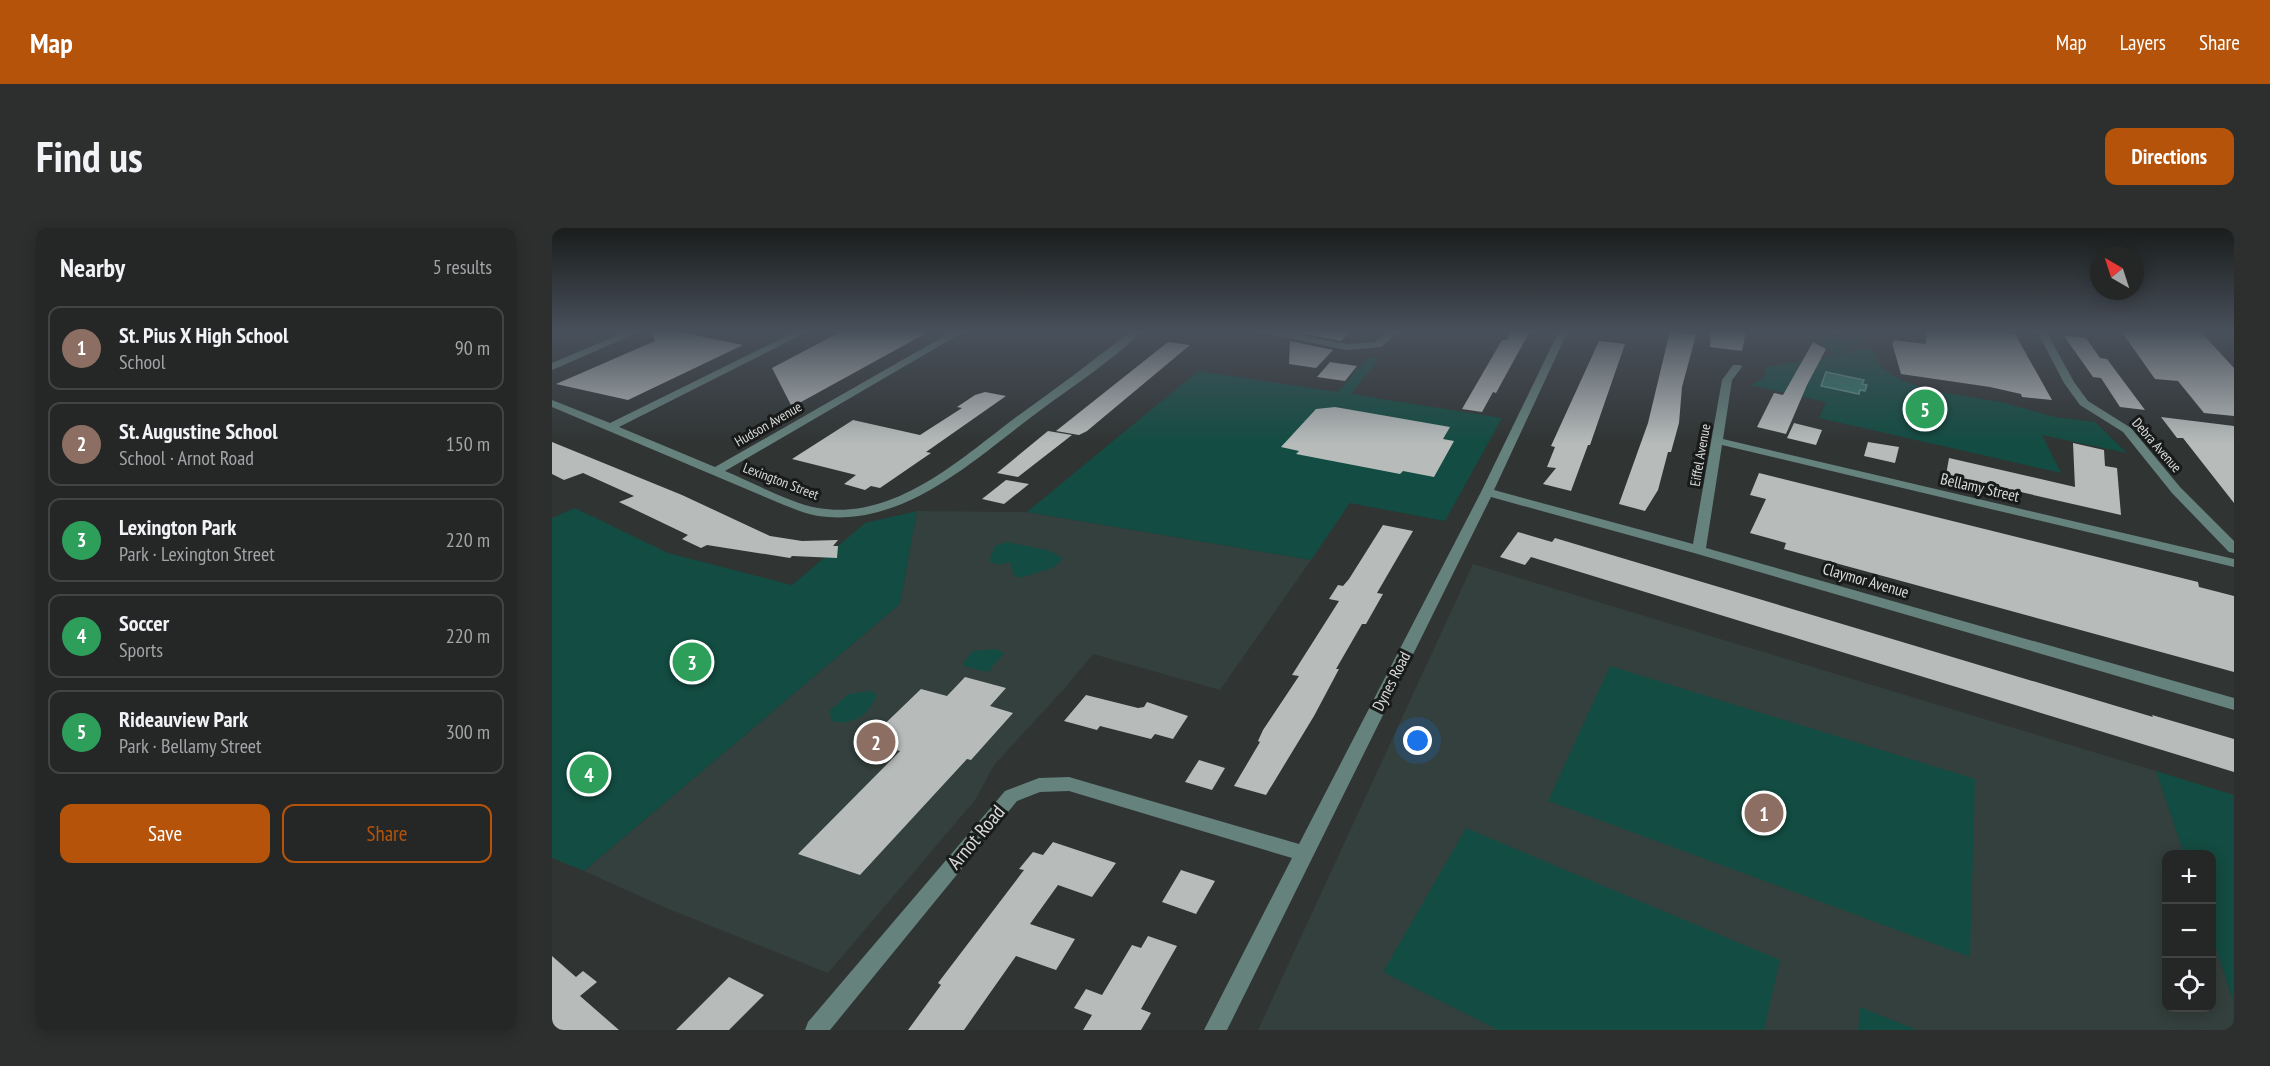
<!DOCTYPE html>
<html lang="en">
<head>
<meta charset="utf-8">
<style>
	body { margin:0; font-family:"PT Sans Narrow",sans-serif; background:#2c2f2e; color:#f1f3f6 }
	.controls { position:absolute; right:18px; bottom:18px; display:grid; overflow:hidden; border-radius:12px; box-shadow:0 3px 15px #0003 }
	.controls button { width:54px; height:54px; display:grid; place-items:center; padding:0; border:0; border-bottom:2px solid #414443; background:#242726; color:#f1f3f6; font:30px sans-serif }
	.compass { position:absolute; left:1538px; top:18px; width:54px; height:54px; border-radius:50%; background:#242726; box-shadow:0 3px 15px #0003; rotate:321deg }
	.you { position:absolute; left:866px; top:513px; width:21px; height:21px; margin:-15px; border:4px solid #fff; border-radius:50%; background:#1a73e8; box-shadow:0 0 0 9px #1a73e833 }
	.badge { display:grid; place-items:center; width:39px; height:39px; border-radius:50%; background:#b45309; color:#fff; font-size:20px; font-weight:700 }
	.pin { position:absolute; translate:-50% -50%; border:3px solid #fff; box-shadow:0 2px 6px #0006 }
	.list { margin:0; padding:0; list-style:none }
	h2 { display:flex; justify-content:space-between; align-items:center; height:78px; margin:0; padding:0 24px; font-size:26px }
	h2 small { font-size:20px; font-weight:400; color:#a3a5a7 }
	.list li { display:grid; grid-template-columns:39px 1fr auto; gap:18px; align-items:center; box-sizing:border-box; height:84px; margin:0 12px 12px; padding:0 12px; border:2px solid #414443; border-radius:12px }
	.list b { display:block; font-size:22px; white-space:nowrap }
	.list p { margin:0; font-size:20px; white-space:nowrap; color:#a3a5a7 }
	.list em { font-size:20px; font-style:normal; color:#a3a5a7 }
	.actions { display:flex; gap:12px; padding:18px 24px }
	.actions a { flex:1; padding:14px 0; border:2px solid #b45309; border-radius:12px; text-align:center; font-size:21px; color:#b45309 }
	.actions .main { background:#b45309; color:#fff }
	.icon { flex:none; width:33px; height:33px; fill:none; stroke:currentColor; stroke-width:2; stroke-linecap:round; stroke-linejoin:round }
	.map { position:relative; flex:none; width:1682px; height:802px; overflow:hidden; border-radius:12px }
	header { display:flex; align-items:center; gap:36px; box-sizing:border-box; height:84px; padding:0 30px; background:#b45309; color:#fff }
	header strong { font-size:28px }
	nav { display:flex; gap:33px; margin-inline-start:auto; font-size:21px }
	.intro { display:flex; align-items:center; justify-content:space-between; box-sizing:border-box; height:144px; padding:0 36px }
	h1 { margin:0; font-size:42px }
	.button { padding:15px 27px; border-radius:12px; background:#b45309; color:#fff; font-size:21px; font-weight:700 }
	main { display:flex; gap:36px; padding:0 36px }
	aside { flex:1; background:#242726; border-radius:12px; box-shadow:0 3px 15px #0003 }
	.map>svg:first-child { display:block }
	.built { fill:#34403d }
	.green { fill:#134c42 }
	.water { fill:#327c6f; stroke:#64988f; stroke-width:1.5 }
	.building { fill:#b7bcbb }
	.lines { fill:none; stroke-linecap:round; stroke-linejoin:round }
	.minor { fill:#65827c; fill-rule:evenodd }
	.labels { text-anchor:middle; stroke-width:6; stroke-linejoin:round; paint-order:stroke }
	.far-street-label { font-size:14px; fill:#d8dbda; stroke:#191b1b }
	.street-label { font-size:16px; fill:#d8dbda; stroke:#191b1b }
	.near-street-label { font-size:20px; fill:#d8dbda; stroke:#191b1b }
</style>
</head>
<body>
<header>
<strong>Map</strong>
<nav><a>Map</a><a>Layers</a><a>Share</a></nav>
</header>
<div class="intro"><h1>Find us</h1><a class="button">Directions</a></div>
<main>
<aside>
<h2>Nearby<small>5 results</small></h2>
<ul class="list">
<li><span class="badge" style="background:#8d6e63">1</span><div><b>St. Pius X High School</b><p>School</p></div><em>90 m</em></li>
<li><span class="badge" style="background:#8d6e63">2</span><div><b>St. Augustine School</b><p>School · Arnot Road</p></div><em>150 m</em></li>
<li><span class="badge" style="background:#2e9e5b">3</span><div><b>Lexington Park</b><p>Park · Lexington Street</p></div><em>220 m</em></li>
<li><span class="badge" style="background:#2e9e5b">4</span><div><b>Soccer</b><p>Sports</p></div><em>220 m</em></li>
<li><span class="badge" style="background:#2e9e5b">5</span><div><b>Rideauview Park</b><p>Park · Bellamy Street</p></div><em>300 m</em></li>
</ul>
<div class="actions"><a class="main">Save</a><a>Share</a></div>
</aside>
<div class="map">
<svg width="1682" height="802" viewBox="0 0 1682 802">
	<rect width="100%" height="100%" fill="#303433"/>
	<g class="built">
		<polygon points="365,283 475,284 759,332 668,462 541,426 511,462 442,537 424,571 276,745 112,679 32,643 348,376"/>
		<polygon points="921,336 1604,543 1632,626 1614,626 1614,780 1660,780 1660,708 1682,775 1682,802 706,802"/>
	</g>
	<g class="green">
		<path d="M1268,104l40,6 1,5 -12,2 1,4 -11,5c-14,-5 -18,-6 -19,-22z"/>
		<polygon points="1320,120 1331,141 1348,151 1375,162 1449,174 1503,189 1543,194 1575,225 1490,207 1509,245 1267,190 1274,174 1198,157 1212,150 1214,139"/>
		<polygon points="815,130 828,130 799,166 950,190 893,293 798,275 759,332 475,284 646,143 786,164"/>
		<polygon points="23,280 116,325 240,357 313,295 365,283 348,376 32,643 0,630 0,290"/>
		<polygon points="455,314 499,323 511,331 501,340 467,350 462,347 458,334 447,337 437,333 443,318"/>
		<polygon points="444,421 452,425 436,444 411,438 411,435 421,423"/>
		<polygon points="1058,438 1423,551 1418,729 996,573"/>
		<path d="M318,463l7,4c-9,20 -23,31 -45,26l-3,-10 20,-17z"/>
		<polygon points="1604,543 1682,567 1682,775 1660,708 1660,626 1632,626"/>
		<polygon points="914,600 1228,732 1212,802 946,802 831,744"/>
		<polygon points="1308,779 1365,802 1306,802"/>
	</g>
	<polygon class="water" points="1274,144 1312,152 1310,156 1315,157 1313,163 1308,162 1307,166 1269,158"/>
	<g class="building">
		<polygon points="99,103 123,103 191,117 76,172 4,156 103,113"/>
		<polygon points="290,103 378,103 240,179 220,140"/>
		<polygon points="739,103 798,103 789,113"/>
		<polygon points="960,103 978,103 944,165 941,164 930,184 910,181 950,112 955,112"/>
		<polygon points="1118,103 1144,107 1130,159 1127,195 1119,224 1116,224 1106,262 1093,283 1067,276 1096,195"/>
		<polygon points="1159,103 1194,103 1190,123 1158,119"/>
		<polygon points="1375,103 1450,103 1463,106 1500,172 1470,169 1469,166 1438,159 1349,146 1340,115 1342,115 1341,112 1374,116"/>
		<polygon points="1569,103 1648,103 1682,140 1682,188 1652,185 1626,153 1603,151"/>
		<polygon points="1512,108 1534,110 1548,130 1555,131 1593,182 1568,179 1549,150 1541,149"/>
		<polygon points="738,113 781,122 764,140 737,136"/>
		<polygon points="1047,113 1073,116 1038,217 1036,217 1019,263 991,256 1004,240 995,239 1003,219 999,218"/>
		<polygon points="616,114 638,117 535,203 527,207 504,203"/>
		<polygon points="1261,114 1274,121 1255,157 1234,206 1205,199 1222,165 1231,167"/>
		<polygon points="778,134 805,138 793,153 765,149"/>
		<polygon points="433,164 454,168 374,224 379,225 328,260 319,258 313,262 292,256 304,247 240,231 301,192 368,207 410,180 405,179 423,167"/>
		<polygon points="783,179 898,199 891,211 902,213 882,249 851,243 848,246 744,226 747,223 729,219 764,181"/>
		<polygon points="1609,189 1682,198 1682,275 1631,210 1625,210"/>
		<polygon points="1242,195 1270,202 1264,217 1235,210"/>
		<polygon points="496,203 520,207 466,249 445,245"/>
		<polygon points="0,214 130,267 218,308 250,313 286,312 281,318 286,318 285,330 240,328 238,330 155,317 149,320 130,311 136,307 67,274 82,268 31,245 12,252 0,246"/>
		<polygon points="1316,214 1347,219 1343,235 1312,228"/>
		<polygon points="1521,215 1552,222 1553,238 1565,240 1569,287 1394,247 1397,230 1523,259"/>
		<polygon points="1207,245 1646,354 1647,359 1682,368 1682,444 1232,321 1234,315 1198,305 1214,271 1198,267"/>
		<polygon points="454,252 477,256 452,276 430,271"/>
		<polygon points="831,297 861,303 825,365 831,366 814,396 810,396 784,441 787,441 762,488 714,567 682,558 708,514 706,513 711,502 747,448 740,447 787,373 777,371 786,357 791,358 797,351"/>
		<polygon points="966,304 1000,314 1003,310 1601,489 1600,487 1682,511 1682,544 979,329 973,337 948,329"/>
		<polygon points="413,449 454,460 438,478 461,485 419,532 415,531 308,647 246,626 348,523 315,513 369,461 395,468"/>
		<polygon points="534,467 586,480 592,479 595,474 636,488 621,511 603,506 599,511 548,498 545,502 512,493"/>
		<polygon points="647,532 673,540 660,562 633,554"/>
		<polygon points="501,614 564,635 540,669 506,657 478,696 523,711 504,742 464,728 412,802 356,802 389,757 386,755 472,642 467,641 481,624 491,627"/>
		<polygon points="629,642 663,653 644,686 610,674"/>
		<polygon points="596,708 625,718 589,781 599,785 589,802 531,802 540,787 522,780 534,761 550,767 580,717 589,720"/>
		<polygon points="0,728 24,749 31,743 45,754 28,768 67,802 0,802"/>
		<polygon points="177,749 212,767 177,802 124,802"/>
	</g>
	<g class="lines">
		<g class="minor">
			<polygon points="76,103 89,103 0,142 0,135"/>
			<path d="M245,103h12l-190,96 96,40 238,-136h12l-240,140c27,11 65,32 93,37 76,13 141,-48 197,-90 39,-28 78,-57 116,-87h11c-27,28 -72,57 -104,81 -64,47 -133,116 -220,104 -12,-2 -23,-7 -34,-11l-232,-98v-7l58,23z"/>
			<polygon points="701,103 724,103 795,116 823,114 837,103 848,103 829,119 795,122"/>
			<polygon points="1007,103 1016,103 942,262 1141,316 1170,152 1181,137 1189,137 1190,139 1180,152 1171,211 1682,331 1682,339 1170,217 1154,320 1682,470 1682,482 1142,325 939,269 675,802 652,802 740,630 517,563 488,564 465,573 278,802 253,802 256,794 453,563 487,550 517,549 747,616 929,264"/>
			<polygon points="1485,103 1494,103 1522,154 1536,173 1579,200 1628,259 1682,313 1682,325 1677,324 1620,265 1571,204 1528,177 1512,155"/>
		</g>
	</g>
	<linearGradient id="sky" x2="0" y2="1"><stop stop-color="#1a1d1c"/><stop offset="0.48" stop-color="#48505b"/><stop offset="1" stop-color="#48505b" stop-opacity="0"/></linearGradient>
	<rect width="1682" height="216" fill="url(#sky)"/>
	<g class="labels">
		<g class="far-street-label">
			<text transform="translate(216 196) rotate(-30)" y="5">Hudson Avenue</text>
			<text transform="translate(1605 217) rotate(49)" y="5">Debra Avenue</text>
			<text transform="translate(1148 227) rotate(-80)" y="5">Eiffel Avenue</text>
			<text transform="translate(229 253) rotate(21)" y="5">Lexington Street</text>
		</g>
		<g class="street-label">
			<text transform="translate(1428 259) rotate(13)" y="6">Bellamy Street</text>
			<text transform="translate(1314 352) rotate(16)" y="6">Claymor Avenue</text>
			<text transform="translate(839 453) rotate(-63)" y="6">Dynes Road</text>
		</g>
		<g class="near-street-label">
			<text transform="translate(424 609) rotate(-50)" y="7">Arnot Road</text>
		</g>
	</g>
</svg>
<div class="controls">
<button>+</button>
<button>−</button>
<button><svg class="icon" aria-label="locate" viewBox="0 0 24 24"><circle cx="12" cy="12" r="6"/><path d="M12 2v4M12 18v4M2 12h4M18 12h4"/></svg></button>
</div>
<svg class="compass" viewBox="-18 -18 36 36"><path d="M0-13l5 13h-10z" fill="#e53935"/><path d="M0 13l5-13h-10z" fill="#a3a5a7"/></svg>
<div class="you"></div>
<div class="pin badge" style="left:1212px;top:585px;background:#8d6e63">1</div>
<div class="pin badge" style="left:324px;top:514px;background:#8d6e63">2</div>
<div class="pin badge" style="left:140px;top:434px;background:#2e9e5b">3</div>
<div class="pin badge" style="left:37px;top:546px;background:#2e9e5b">4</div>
<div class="pin badge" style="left:1373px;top:181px;background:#2e9e5b">5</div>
</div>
</main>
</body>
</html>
